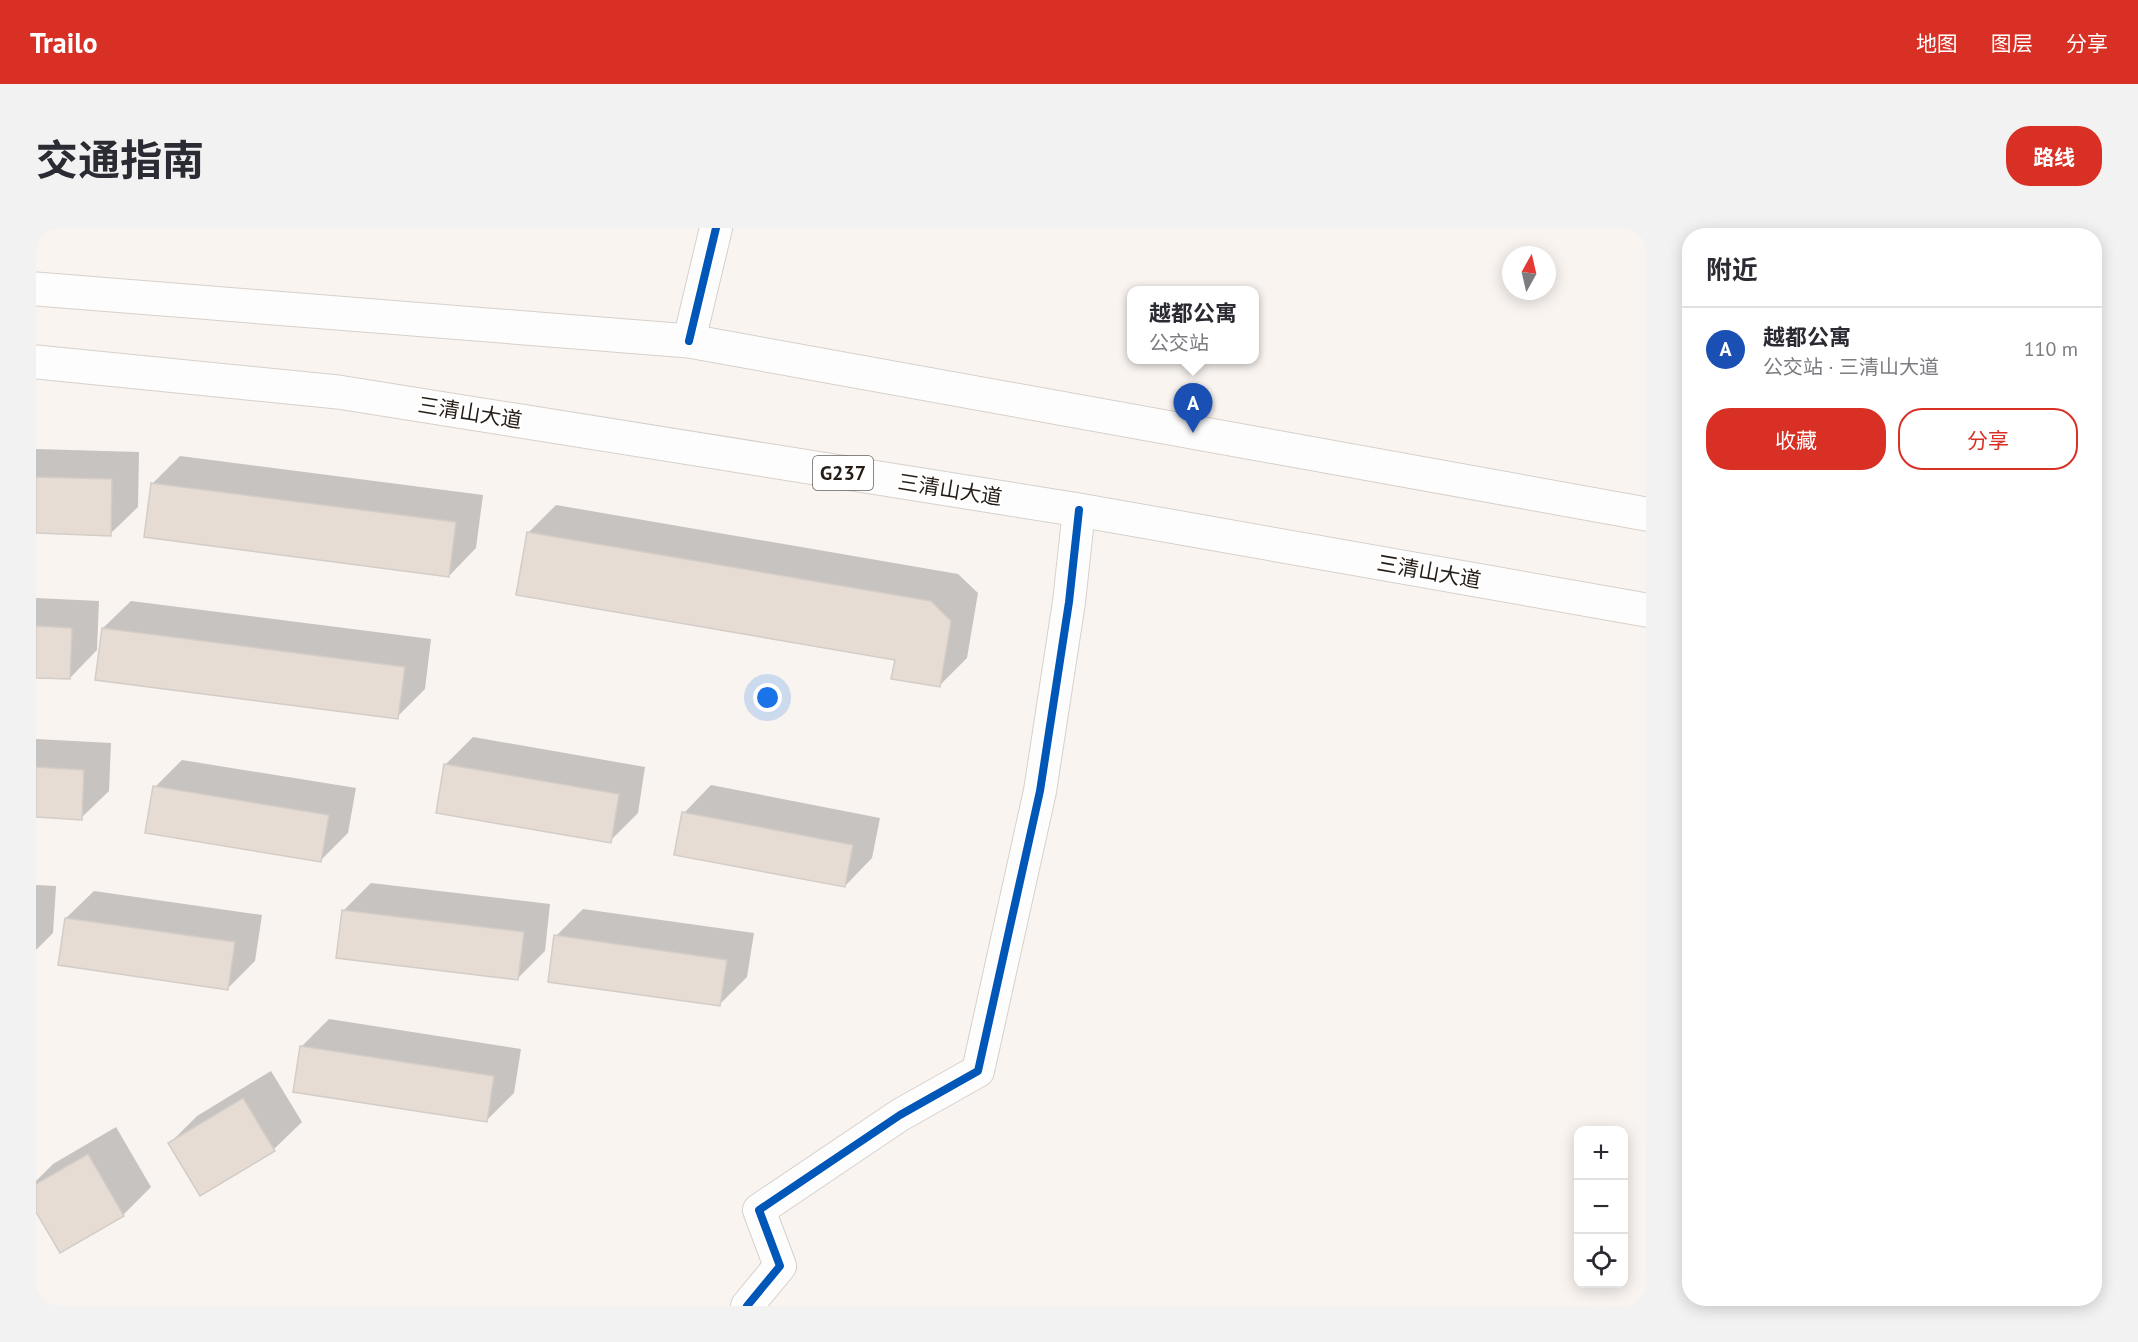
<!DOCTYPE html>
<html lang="zh">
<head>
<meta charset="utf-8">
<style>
	body { margin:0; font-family:"PT Sans","Noto Sans SC",sans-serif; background:#f2f2f3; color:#2b2b33 }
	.controls { position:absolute; right:18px; bottom:18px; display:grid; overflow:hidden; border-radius:12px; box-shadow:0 3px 15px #0003 }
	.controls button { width:54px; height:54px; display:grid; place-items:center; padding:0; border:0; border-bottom:2px solid #e1e1e2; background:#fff; color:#2b2b33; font:30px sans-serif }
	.compass { position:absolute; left:1466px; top:18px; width:54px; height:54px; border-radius:50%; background:#fff; box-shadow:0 3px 15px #0003; rotate:8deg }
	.you { position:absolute; left:732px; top:470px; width:21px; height:21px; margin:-15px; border:4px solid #fff; border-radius:50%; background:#1a73e8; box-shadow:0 0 0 9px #1a73e833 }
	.badge { display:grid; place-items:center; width:39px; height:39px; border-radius:50%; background:#d93025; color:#fff; font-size:20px; font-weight:700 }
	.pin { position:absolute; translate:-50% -50px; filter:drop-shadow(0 2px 3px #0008) }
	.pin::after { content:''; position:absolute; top:32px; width:21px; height:18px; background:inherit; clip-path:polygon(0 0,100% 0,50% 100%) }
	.popup { position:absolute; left:1091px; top:58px; width:132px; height:78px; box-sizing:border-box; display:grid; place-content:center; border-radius:12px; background:#fff; filter:drop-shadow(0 2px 4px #0005); font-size:20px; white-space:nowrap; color:#7c7c81 }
	.popup b { font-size:22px; color:#2b2b33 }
	.popup::after { content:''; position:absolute; left:50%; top:100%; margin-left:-12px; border:12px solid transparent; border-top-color:#fff }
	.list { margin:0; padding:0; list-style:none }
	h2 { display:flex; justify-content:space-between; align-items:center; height:78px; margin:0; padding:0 24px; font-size:26px }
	h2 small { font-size:20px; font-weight:400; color:#7c7c81 }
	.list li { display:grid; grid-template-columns:39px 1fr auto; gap:18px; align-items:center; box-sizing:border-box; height:84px; padding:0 24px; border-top:2px solid #e1e1e2 }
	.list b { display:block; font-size:22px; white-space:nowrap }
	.list p { margin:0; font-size:20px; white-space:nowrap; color:#7c7c81 }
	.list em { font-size:20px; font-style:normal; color:#7c7c81 }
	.actions { display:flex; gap:12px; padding:18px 24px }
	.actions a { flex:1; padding:14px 0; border:2px solid #d93025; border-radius:24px; text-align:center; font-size:21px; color:#d93025 }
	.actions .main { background:#d93025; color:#fff }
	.icon { flex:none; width:33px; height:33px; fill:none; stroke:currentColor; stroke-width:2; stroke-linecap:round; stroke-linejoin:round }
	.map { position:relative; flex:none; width:1610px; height:1078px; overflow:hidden; border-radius:24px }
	header { display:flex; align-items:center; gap:36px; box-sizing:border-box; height:84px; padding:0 30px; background:#d93025; color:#fff }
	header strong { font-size:28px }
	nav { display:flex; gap:33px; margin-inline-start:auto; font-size:21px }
	.intro { display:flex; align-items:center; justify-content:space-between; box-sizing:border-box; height:144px; padding:0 36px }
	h1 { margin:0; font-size:42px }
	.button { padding:15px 27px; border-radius:24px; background:#d93025; color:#fff; font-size:21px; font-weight:700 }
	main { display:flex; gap:36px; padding:0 36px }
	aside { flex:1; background:#fff; border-radius:24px; box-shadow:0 3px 15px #0003 }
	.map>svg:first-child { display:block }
	.shadow { fill:#0003 }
	.building { fill:#e6dcd4; stroke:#d3ccc7; stroke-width:1.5 }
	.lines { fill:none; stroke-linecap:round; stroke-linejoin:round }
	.street-casing { stroke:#d7d0ca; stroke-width:34 }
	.highway-casing { stroke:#d7d0ca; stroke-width:35 }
	.street { stroke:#fefdfd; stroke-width:32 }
	.highway { stroke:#fefdfd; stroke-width:33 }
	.cycleway-casing { stroke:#fff; stroke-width:11 }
	.cycleway { stroke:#0057b8; stroke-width:8 }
	.labels { text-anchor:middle; stroke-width:4.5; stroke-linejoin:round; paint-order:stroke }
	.shield { fill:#fff; stroke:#66605b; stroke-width:1.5 }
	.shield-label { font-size:20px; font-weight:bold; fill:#241c15 }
	.street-label { font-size:21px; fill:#241c15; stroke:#fff }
</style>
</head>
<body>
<header>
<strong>Trailo</strong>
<nav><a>地图</a><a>图层</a><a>分享</a></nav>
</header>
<div class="intro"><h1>交通指南</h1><a class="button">路线</a></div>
<main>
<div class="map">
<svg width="1610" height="1078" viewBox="0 0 1610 1078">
	<rect width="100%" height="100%" fill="#f9f4f0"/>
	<g class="shadow">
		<polygon points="0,221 103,224 102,279 74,306 0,304"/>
		<polygon points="144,228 447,267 440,320 413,348 116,256"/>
		<polygon points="520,277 922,346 942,365 931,430 903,458 861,431 492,305"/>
		<polygon points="0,370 63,373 61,422 34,450 0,448"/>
		<polygon points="95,373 395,411 389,461 361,489 67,400"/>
		<polygon points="437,509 609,539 602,585 574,613 409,537"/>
		<polygon points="0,511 75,515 73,563 45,590 0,588"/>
		<polygon points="146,532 320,560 312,605 285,632 119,559"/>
		<polygon points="675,557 844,590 836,630 809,658 648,585"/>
		<polygon points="335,655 514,676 509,723 481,751 308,682"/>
		<polygon points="0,657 20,658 17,705 0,722"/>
		<polygon points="58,663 226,687 219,733 191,761 30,690"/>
		<polygon points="547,681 718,705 711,749 684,776 520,708"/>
		<polygon points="293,791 485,821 478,865 451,892 265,819"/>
		<polygon points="235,843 266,894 238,921 165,966 134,915 161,888"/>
		<polygon points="80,899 115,959 87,987 24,1023 0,981 0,953 17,936"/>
	</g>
	<g class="building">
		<polygon points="0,249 76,251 75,308 0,305"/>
		<polygon points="115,255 420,294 413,349 108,309"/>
		<polygon points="491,304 895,373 915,393 904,459 855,451 859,432 480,367"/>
		<polygon points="0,398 36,400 34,451 0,450"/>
		<polygon points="66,400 369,439 362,491 59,452"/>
		<polygon points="408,536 583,566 575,615 400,585"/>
		<polygon points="0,539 48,542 46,592 0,589"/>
		<polygon points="117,558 293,587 285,634 109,605"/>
		<polygon points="646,584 817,617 809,659 638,627"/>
		<polygon points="306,682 488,704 482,752 300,730"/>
		<polygon points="29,690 199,714 192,762 22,737"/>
		<polygon points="518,707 691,732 684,778 512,754"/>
		<polygon points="264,818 458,848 451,894 257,864"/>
		<polygon points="207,870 239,923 164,968 132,915"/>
		<polygon points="52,926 88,988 24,1025 0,984 0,956"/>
	</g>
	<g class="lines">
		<defs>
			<g id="street">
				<polyline points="653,113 680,0"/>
				<polyline points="711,1078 744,1038 723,982 864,887 942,843 1004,563 1033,374 1043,282"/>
			</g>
			<g id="highway">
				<polyline points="0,61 653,113 1610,286"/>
				<polyline points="0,134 302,164 1043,282 1610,382"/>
			</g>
		</defs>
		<use href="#street" class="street-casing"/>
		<use href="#highway" class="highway-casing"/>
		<use href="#street" class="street"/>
		<use href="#highway" class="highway"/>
		<defs>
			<g id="cycleway">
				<polyline points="653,113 680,0"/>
				<polyline points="711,1078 744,1038 723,982 864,887 942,843 1004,563 1033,374 1043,282"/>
			</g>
		</defs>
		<use href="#cycleway" class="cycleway-casing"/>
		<use href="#cycleway" class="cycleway"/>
	</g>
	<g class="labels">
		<rect class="shield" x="777" y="228" width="60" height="34" rx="4.5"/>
		<g class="shield-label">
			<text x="807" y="252">G237</text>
		</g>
		<g class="street-label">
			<text transform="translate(434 185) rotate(9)" y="7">三清山大道</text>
			<text transform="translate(914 262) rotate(9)" y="7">三清山大道</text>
			<text transform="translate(1393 344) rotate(10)" y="7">三清山大道</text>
		</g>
	</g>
</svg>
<div class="controls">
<button>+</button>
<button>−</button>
<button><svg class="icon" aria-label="locate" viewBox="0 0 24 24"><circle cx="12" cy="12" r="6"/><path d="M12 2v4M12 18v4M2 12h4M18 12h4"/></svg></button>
</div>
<svg class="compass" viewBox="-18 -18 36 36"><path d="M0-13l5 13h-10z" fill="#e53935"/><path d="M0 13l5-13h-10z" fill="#7c7c81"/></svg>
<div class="you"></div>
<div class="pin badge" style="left:1157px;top:205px;background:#1a4fb4">A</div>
<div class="popup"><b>越都公寓</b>公交站</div>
</div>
<aside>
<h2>附近<small></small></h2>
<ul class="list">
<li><span class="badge" style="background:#1a4fb4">A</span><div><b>越都公寓</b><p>公交站 · 三清山大道</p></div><em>110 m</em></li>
</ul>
<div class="actions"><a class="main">收藏</a><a>分享</a></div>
</aside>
</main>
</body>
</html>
